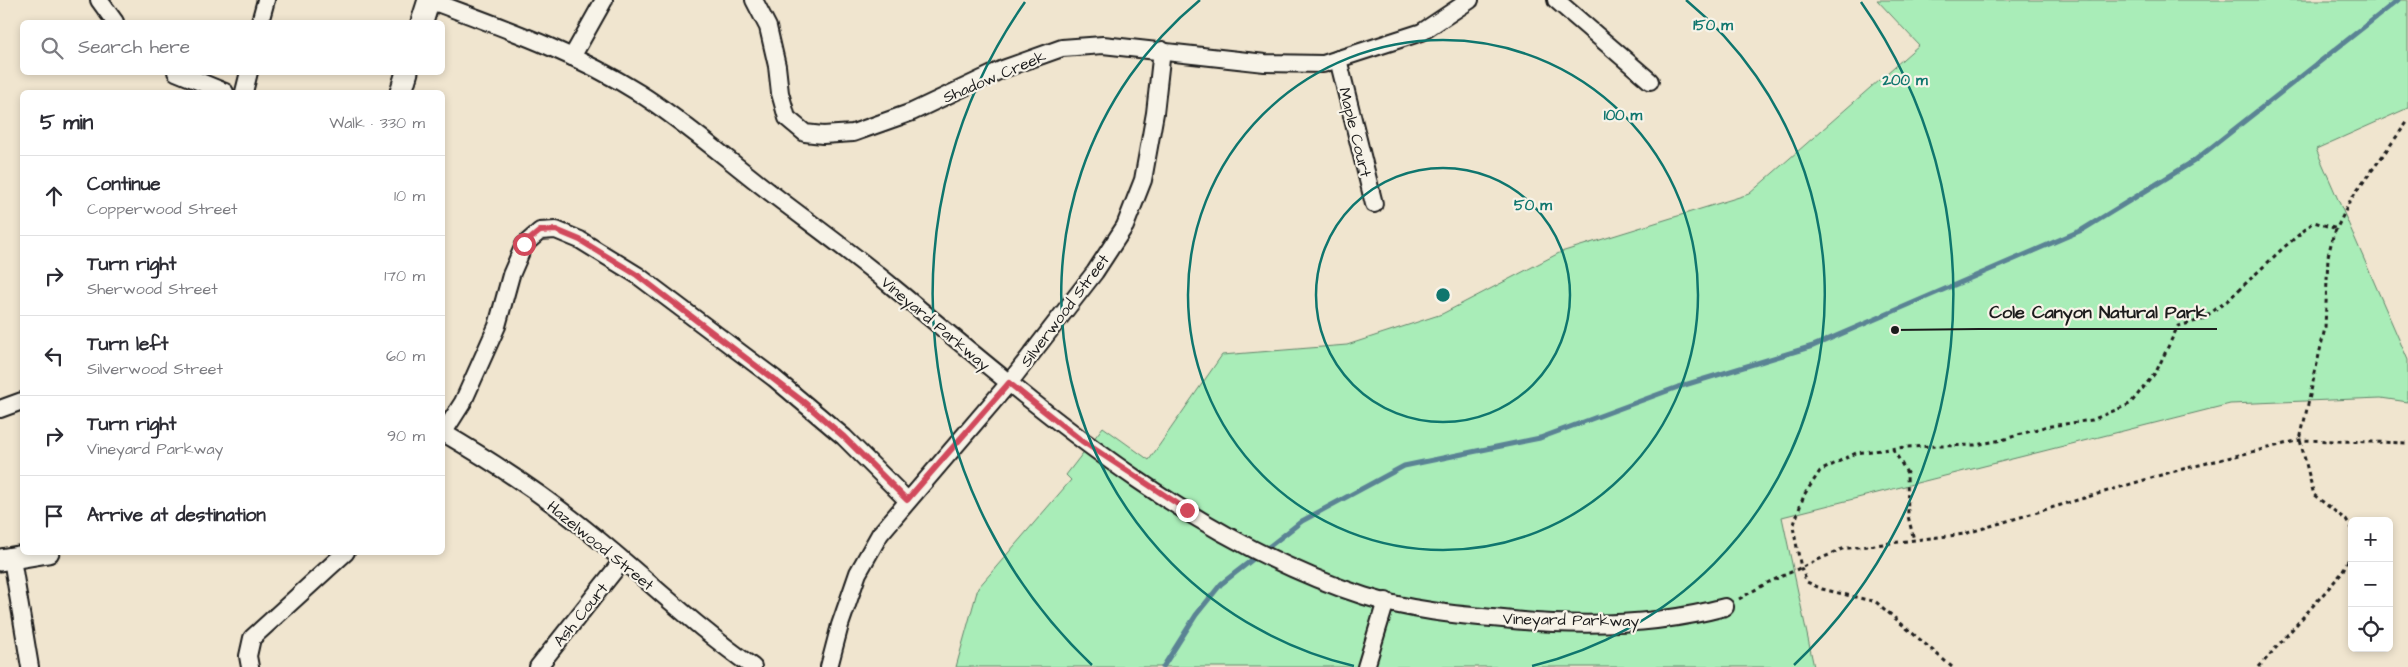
<!DOCTYPE html>
<html lang="en">
<head>
<meta charset="utf-8">
<style>
	body { margin:0; font-family:"Architects Daughter",sans-serif; background:#f2f2f3; color:#2b2b33 }
	.controls { position:absolute; right:15px; bottom:15px; display:grid; overflow:hidden; border-radius:8px; box-shadow:0 2px 8px #0003 }
	.controls button { width:45px; height:45px; display:grid; place-items:center; padding:0; border:0; border-bottom:1px solid #e1e1e2; background:#fff; color:#2b2b33; font:25px sans-serif }
	.stop { position:absolute; width:15px; height:15px; margin:-11px; border:4px solid #d1495b; border-radius:50%; background:#fff }
	.stop.end { background:#d1495b; border-color:#fff; box-shadow:0 1px 5px #0008 }
	.list { margin:0; padding:0; list-style:none }
	h2 { display:flex; justify-content:space-between; align-items:center; height:65px; margin:0; padding:0 20px; font-size:21px }
	h2 small { font-size:16px; font-weight:400; color:#7c7c81 }
	.list li { display:grid; grid-template-columns:32px 1fr auto; gap:15px; align-items:center; box-sizing:border-box; height:80px; padding:0 20px; border-top:1px solid #e1e1e2 }
	.list b { display:block; font-size:19px; white-space:nowrap }
	.list p { margin:0; font-size:16px; white-space:nowrap; color:#7c7c81 }
	.list em { font-size:16px; font-style:normal; color:#7c7c81 }
	.icon { flex:none; width:28px; height:28px; fill:none; stroke:currentColor; stroke-width:2; stroke-linecap:round; stroke-linejoin:round }
	.map { position:relative; flex:none; width:2408px; height:667px; overflow:hidden }
	.search { position:absolute; background:#fff; box-shadow:0 2px 8px #0003; left:20px; top:20px; width:425px; height:55px; display:flex; align-items:center; gap:12px; box-sizing:border-box; padding:0 18px; border-radius:8px; color:#7c7c81; font-size:19px }
	.panel { position:absolute; background:#fff; box-shadow:0 2px 8px #0003; left:20px; top:90px; width:425px; height:465px; border-radius:8px }
	.map>svg:first-child { display:block }
	.park { fill:#a9edb8; stroke:#62846a }
	.lines { fill:none; stroke-linecap:round; stroke-linejoin:round }
	.stream { stroke:#5a8394; stroke-width:5 }
	.minor-casing { stroke:#1c1c1c; stroke-width:20 }
	.major-casing { stroke:#1c1c1c; stroke-width:25 }
	.path { stroke:#1c1c1c; stroke-width:3; stroke-dasharray:4 4; stroke-linecap:butt }
	.minor { stroke:#f7f3e8; stroke-width:16 }
	.major { stroke:#f7f3e8; stroke-width:21 }
	.route { stroke:#d1495b; stroke-width:6 }
	.ring { fill:none; stroke:#0f766e; stroke-width:2.5 }
	.labels { text-anchor:middle; stroke-width:4.5; stroke-linejoin:round; paint-order:stroke }
	.street-label { font-size:16px; fill:#1c1c1c; stroke:#f7f3e8 }
	.centre { fill:#0f766e; stroke:#f7f3e8; stroke-width:2.5 }
	.ring-label { font-size:15px; text-anchor:middle; font-weight:bold; fill:#0f766e; stroke:#f7f3e8; stroke-width:4.5; stroke-linejoin:round; paint-order:stroke }
	.leader { fill:none; stroke:#1c1c1c; stroke-width:2 }
	.callout-dot { fill:#1c1c1c; stroke:#f7f3e8; stroke-width:2 }
	.callout-label { font-size:18px; text-anchor:middle; font-weight:bold; fill:#1c1c1c; stroke:#f7f3e8; stroke-width:4.5; stroke-linejoin:round; paint-order:stroke }
</style>
</head>
<body>
<div class="map">
<svg width="2408" height="667" viewBox="0 0 2408 667">
	<rect width="100%" height="100%" fill="#f0e5cf"/>
	<filter id="ink" filterUnits="userSpaceOnUse"><feTurbulence type="fractalNoise" baseFrequency=".02" numOctaves="2"/><feDisplacementMap in="SourceGraphic" scale="10" xChannelSelector="R" yChannelSelector="G"/><feConvolveMatrix kernelMatrix="1 2 1 2 8 2 1 2 1" color-interpolation-filters="sRGB"/></filter>
	<g filter="url(#ink)">
		<polygon class="park" points="1877,0 2408,0 2408,108 2316,149 2408,360 2408,402 2381,398 2230,404 1782,517 1814,667 956,667 978,588 1071,480 1066,475 1103,427 1149,460 1222,355 1347,345 1442,314 1561,252 1749,194 1919,45"/>
		<g class="lines">
			<polyline class="stream" points="1163,667 1196,615 1221,584 1302,521 1404,466 1540,438 1678,387 1813,346 2082,230 2194,161 2398,0"/>
			<defs>
				<g id="minor">
					<polyline points="99,0 115,22"/>
					<path d="M429,0c72,27 145,52 210,93 40,25 82,61 119,90 45,35 92,68 136,105 142,117 291,250 470,308 44,14 93,19 139,23 73,8 151,7 222,-12"/>
					<polyline points="754,0 768,27 777,66 780,93 787,118 805,133 823,135 853,133 912,112 1003,69 1062,48 1103,45 1265,63 1323,64 1422,32 1470,0"/>
					<polyline points="1556,0 1650,81"/>
					<polyline points="260,22 266,0"/>
					<polyline points="572,57 604,0"/>
					<polyline points="1338,59 1374,204"/>
					<polyline points="176,72 225,92"/>
					<polyline points="244,92 249,72"/>
					<polyline points="0,409 22,401"/>
					<path d="M442,432c53,31 106,66 153,105 53,43 102,91 158,130"/>
					<polyline points="442,435 463,402 497,326 511,275 524,245 540,231 556,230 580,240 637,275 774,378 844,437 907,500"/>
					<polyline points="12,559 30,667"/>
					<polyline points="250,667 248,656 252,638 346,552"/>
					<polyline points="538,667 622,561"/>
					<polyline points="829,667 840,625 858,573 880,534 1009,383 1095,272 1125,226 1143,180 1155,113 1162,50"/>
					<polyline points="1366,667 1386,601"/>
				</g>
				<g id="major">
					<polyline points="422,22 429,0"/>
					<polyline points="401,92 407,72"/>
					<polyline points="0,560 48,552"/>
				</g>
			</defs>
			<use href="#minor" class="minor-casing"/>
			<use href="#major" class="major-casing"/>
			<g class="path">
				<polyline points="1893,449 1907,473 1908,516 1914,540"/>
				<polyline points="2352,530 2346,520 2314,495 2300,440 2325,328 2328,256 2333,236 2351,199 2408,121"/>
				<polyline points="1739,599 1767,583 1842,549 1964,534 2171,472 2300,440 2408,443"/>
				<polyline points="1952,667 1876,602 1822,589 1807,582 1801,568 1793,527 1804,495 1820,471 1856,453 1906,447 1975,445 2002,440 2044,427 2092,420 2130,404 2156,372 2178,326 2201,320 2227,301 2282,249 2314,222 2337,229"/>
				<polyline points="2259,667 2341,574 2352,553"/>
			</g>
			<use href="#minor" class="minor"/>
			<use href="#major" class="major"/>
		</g>
	</g>
	<g class="lines" filter="url(#ink)">
		<polyline class="route" points="524,244 540,231 556,230 580,240 637,275 806,404 844,437 907,500 1009,383 1082,441 1187,510"/>
	</g>
	<g class="ring">
		<circle cx="1443" cy="295" r="127"/>
		<circle cx="1443" cy="295" r="255"/>
		<path d="M1354 666A382 382 0 0 1 1200 0M1686 0A382 382 0 0 1 1532 666"/>
		<path d="M1092 665A510 510 0 0 1 1025 2M1861 2A510 510 0 0 1 1794 665"/>
	</g>
	<g class="labels">
		<g class="street-label">
			<text transform="translate(994 76) rotate(-23)" y="6">Shadow Creek</text>
			<text transform="translate(1356 132) rotate(76)" y="6">Maple Court</text>
			<text transform="translate(1064 310) rotate(-53)" y="6">Silverwood Street</text>
			<text transform="translate(936 323) rotate(40)" y="6">Vineyard Parkway</text>
			<text transform="translate(601 545) rotate(39)" y="6">Hazelwood Street</text>
			<text transform="translate(580 614) rotate(-51)" y="6">Ash Court</text>
			<text transform="translate(1571 619) rotate(1)" y="6">Vineyard Parkway</text>
		</g>
	</g>
	<circle cx="1443" cy="295" r="8" class="centre"/>
	<g class="ring-label">
		<text x="1713" y="30">150 m</text>
		<text x="1905" y="85">200 m</text>
		<text x="1623" y="120">100 m</text>
		<text x="1533" y="210">50 m</text>
	</g>
	<path class="leader" d="M1895 330L1979 329H2217"/>
	<circle class="callout-dot" cx="1895" cy="330" r="5"/>
	<g class="callout-label">
		<text x="2098" y="318">Cole Canyon Natural Park</text>
	</g>
</svg>
<div class="controls">
<button>+</button>
<button>−</button>
<button><svg class="icon" aria-label="locate" viewBox="0 0 24 24"><circle cx="12" cy="12" r="6"/><path d="M12 2v4M12 18v4M2 12h4M18 12h4"/></svg></button>
</div>
<div class="stop" style="left:524px;top:244px"></div>
<div class="stop end" style="left:1187px;top:510px"></div>
<div class="search"><svg class="icon" aria-label="search" viewBox="0 0 24 24"><circle cx="10" cy="10" r="6"/><path d="M15 15l6 6"/></svg>Search here</div>
<section class="panel">
<h2>5 min<small>Walk · 330 m</small></h2>
<ul class="list">
<li><svg class="icon" aria-label="ahead" viewBox="0 0 24 24"><path d="M12 20V5M6 11l6-6 6 6"/></svg><div><b>Continue</b><p>Copperwood Street</p></div><em>10 m</em></li>
<li><svg class="icon" aria-label="right" viewBox="0 0 24 24"><path d="M7 20v-9h11M14 6l5 5-5 5"/></svg><div><b>Turn right</b><p>Sherwood Street</p></div><em>170 m</em></li>
<li><svg class="icon" aria-label="left" viewBox="0 0 24 24"><path d="M17 20v-9H6M10 6l-5 5 5 5"/></svg><div><b>Turn left</b><p>Silverwood Street</p></div><em>60 m</em></li>
<li><svg class="icon" aria-label="right" viewBox="0 0 24 24"><path d="M7 20v-9h11M14 6l5 5-5 5"/></svg><div><b>Turn right</b><p>Vineyard Parkway</p></div><em>90 m</em></li>
<li><svg class="icon" aria-label="arrive" viewBox="0 0 24 24"><path d="M6 21V4h12l-3 4 3 4H6"/></svg><div><b>Arrive at destination</b></div></li>
</ul>
</section>
</div>
</body>
</html>
